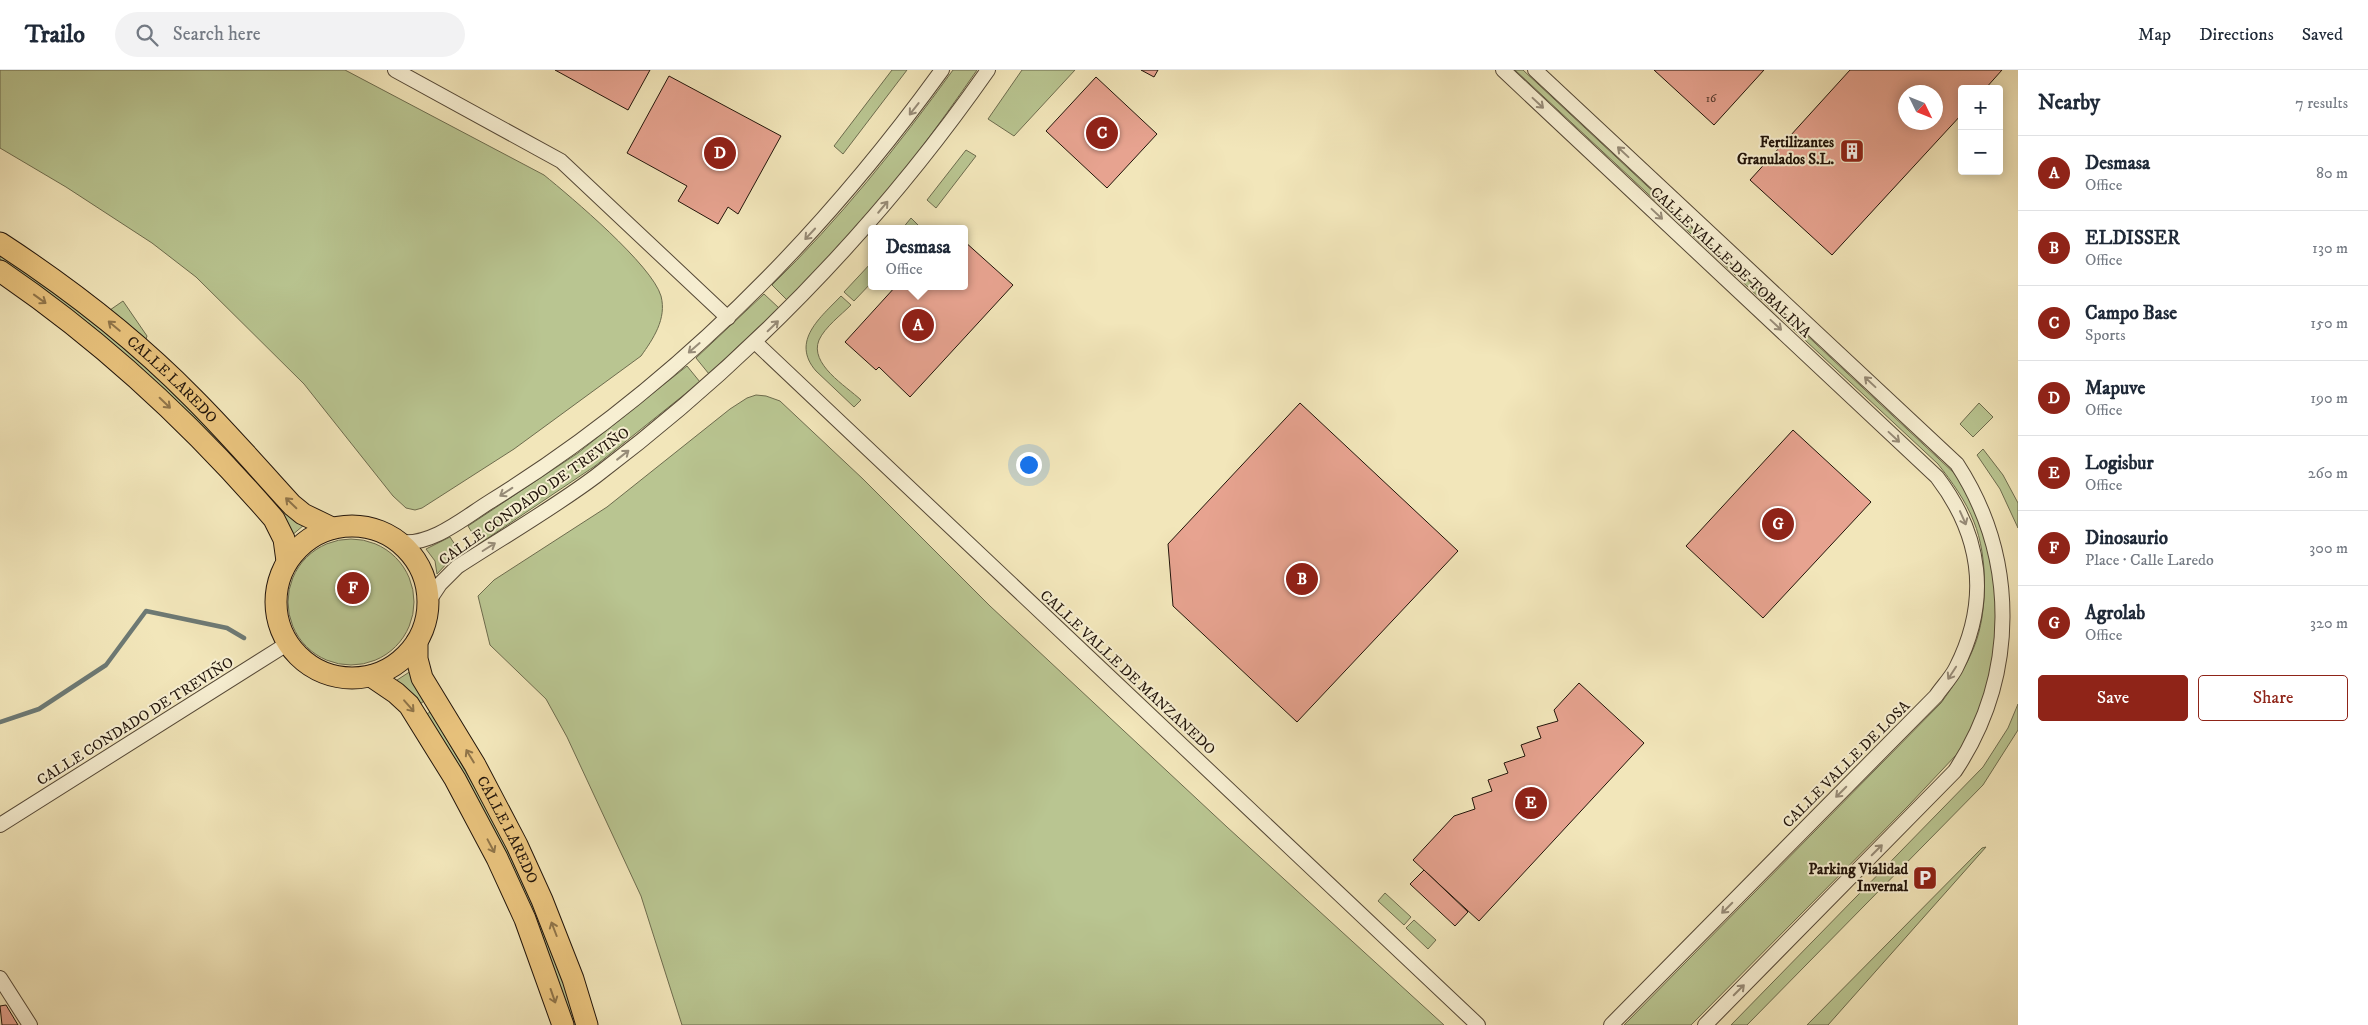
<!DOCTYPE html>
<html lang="en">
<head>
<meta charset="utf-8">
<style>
	body { margin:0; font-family:"IM FELL DW Pica",serif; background:#f2f2f3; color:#1f2937 }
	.controls { position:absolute; right:15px; top:15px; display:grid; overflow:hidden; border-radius:5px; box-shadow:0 2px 12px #0003 }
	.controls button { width:45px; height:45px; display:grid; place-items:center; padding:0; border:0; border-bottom:1px solid #e0e1e3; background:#fff; color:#1f2937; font:25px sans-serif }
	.compass { position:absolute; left:1898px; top:15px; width:45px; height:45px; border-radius:50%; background:#fff; box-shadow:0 2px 12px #0003; rotate:133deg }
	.you { position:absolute; left:1028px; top:394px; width:18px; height:18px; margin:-12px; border:4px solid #fff; border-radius:50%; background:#1a73e8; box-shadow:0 0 0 8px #1a73e833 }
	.badge { display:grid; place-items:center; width:32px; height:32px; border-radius:50%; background:#8f2418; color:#fff; font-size:16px; font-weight:700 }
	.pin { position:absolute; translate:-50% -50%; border:2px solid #fff; box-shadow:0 1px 5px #0006 }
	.popup { position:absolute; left:868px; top:155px; width:100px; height:65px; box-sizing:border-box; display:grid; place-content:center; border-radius:5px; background:#fff; filter:drop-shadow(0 1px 4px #0005); font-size:16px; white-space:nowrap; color:#747a83 }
	.popup b { font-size:19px; color:#1f2937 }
	.popup::after { content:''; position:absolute; left:50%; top:100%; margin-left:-10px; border:10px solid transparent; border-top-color:#fff }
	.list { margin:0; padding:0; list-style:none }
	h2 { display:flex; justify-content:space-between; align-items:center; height:65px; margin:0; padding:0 20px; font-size:21px }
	h2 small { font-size:16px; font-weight:400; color:#747a83 }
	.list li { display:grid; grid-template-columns:32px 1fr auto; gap:15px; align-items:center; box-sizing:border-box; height:75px; padding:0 20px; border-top:1px solid #e0e1e3 }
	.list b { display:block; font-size:19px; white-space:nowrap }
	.list p { margin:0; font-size:16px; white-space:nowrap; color:#747a83 }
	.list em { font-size:16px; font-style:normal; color:#747a83 }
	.actions { display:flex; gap:10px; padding:15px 20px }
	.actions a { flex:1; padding:11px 0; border:1px solid #8f2418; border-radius:5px; text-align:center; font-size:18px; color:#8f2418 }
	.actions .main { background:#8f2418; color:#fff }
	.icon { flex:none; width:28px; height:28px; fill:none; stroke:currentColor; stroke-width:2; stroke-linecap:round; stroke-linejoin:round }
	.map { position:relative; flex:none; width:2018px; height:955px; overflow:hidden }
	header { display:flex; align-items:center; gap:30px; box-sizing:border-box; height:70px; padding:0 25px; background:#fff; border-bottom:1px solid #e0e1e3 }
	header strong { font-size:24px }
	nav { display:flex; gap:28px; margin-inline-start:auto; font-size:18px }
	.search { width:350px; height:45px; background:#f2f2f3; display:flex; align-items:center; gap:12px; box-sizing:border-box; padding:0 18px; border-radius:28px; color:#747a83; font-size:19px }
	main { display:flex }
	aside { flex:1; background:#fff }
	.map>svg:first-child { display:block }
	.green { fill:#b9c591; stroke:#6d6c4e }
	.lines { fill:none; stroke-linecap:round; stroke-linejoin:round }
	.stream { stroke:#6d7974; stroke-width:4.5 }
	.building { fill:#e7a390; stroke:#21140a; fill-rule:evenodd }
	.street-casing { stroke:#554836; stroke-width:16 }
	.primary-casing { stroke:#21140a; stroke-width:23 }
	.street { stroke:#f7efd2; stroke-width:14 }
	.primary { stroke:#e9c37d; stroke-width:21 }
	.oneway { stroke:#978c78 }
	.oneway2 { stroke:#8f7449 }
	.labels { text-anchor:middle; stroke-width:4; stroke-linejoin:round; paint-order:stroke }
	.number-label { font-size:12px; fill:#52382c }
	.poi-label { font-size:15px; font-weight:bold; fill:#21140a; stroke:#f7efd2; text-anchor:end }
	.street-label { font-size:15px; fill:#21140a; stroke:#f7efd2 }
</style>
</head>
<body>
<header>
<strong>Trailo</strong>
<div class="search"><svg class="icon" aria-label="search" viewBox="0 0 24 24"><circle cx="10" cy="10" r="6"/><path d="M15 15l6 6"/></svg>Search here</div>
<nav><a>Map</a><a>Directions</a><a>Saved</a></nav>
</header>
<main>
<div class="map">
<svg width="2018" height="955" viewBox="0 0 2018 955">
	<rect width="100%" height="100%" fill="#f2e6ba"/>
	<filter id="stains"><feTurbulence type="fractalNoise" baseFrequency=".004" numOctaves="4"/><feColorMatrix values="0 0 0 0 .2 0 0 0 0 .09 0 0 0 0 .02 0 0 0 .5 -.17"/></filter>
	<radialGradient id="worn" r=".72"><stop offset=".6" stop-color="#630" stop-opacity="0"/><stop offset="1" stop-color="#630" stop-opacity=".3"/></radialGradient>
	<g class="green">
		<path d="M0,0h345l199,105c27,22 108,90 117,121 6,23 -8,43 -20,60l-127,93 -92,59 -7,2 -9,-2 -13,-12 -89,-112 -108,-107 -44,-34 -86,-56 -66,-39z"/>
		<polygon points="892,0 907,0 843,84 834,76"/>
		<path d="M953,0h24c-40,58 -82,115 -129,167 -19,22 -40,42 -61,63l-15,-15c67,-65 126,-139 181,-215z"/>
		<polygon points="1022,0 1075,0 1014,66 988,49"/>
		<path d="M1515,0h8l431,403 10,15 28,53 10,103 -29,86 -16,24 -48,51 -218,220h-67l317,-322c13,-18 25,-36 33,-56 14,-34 14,-91 0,-125 -8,-21 -22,-40 -36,-58z"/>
		<polygon points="966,80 976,86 936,138 927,130"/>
		<polygon points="911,148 920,157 919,159 902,159"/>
		<polygon points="0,183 74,234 177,325 271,425 267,429 127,286 92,256 0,189"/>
		<polygon points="872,192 872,212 854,231 844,222"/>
		<polygon points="764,224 779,238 709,304 696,288"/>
		<path d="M841,226l10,9c-10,10 -26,22 -32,35 -10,24 27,46 42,60l-7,7 -38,-36c-26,-30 5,-54 25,-75z"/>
		<polygon points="123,231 147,266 146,269 110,240"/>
		<polygon points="687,296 700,312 595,396 479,474 468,456 578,383"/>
		<polygon points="756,325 766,326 780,331 863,409 990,536 1227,757 1444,955 682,955 641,826 567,667 546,629 490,575 478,526 494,510 607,437 730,339 747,328"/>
		<polygon points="1979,333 1993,347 1973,367 1960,354"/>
		<polygon points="1983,379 2003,405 2018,433 2018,458 2000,419 1977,385"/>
		<polygon points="279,435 304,455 291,466 275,439"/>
		<polygon points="450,467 461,484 449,491 437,504 435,491 426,479"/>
		<circle cx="351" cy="532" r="63"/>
		<polygon points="411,601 424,631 420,634 394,612"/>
		<polygon points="2018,634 2018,660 1983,715 1747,955 1731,955 1983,697 2008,658"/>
		<polygon points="431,641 505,771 550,873 578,955 572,955 426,645"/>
		<polygon points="1986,777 1828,955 1807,955 1982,778"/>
		<polygon points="1385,823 1411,847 1404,855 1378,831"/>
		<polygon points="1414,850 1436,870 1428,879 1406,858"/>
	</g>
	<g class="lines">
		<polyline class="stream" points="0,652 39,639 106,595 146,541 227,558 244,568"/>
	</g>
	<g class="building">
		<polygon points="555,0 650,0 628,40"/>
		<polygon points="1141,0 1158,0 1154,7"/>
		<polygon points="1654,0 1764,0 1714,55"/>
		<path d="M1850,0h152l-17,19h-23v25l-130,141 -82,-75zM1906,22h30v30h-30z"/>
		<polygon points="669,6 781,66 738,144 728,137 718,154 678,131 687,116 627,83"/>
		<polygon points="1096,7 1157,64 1107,118 1046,61"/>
		<polygon points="964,171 1013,215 910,327 879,297 876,300 845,272 896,216 964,216"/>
		<polygon points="1300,333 1458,481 1297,652 1173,536 1168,474"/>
		<polygon points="1793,360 1871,432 1763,548 1686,476"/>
		<polygon points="1579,613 1644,673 1479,851 1413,790 1454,746 1475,739 1472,728 1492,721 1488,710 1508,703 1504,693 1525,686 1521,675 1541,668 1537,657 1558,651 1554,640"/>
		<polygon points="1424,800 1468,842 1455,856 1410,814"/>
		<polygon points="6,935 18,955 2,955 0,936"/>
	</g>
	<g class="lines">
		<defs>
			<g id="street">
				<polyline points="395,0 561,91 728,248"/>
				<path d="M1503,0l434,407c45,59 53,124 19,191 -5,10 -14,19 -20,28l-325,329"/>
				<path d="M1535,0l422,394c61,94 61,212 -2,307l-250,254"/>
				<polyline points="756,273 1478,955"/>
				<path d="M400,472c32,4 65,-25 91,-41 179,-111 328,-261 451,-431"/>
				<path d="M428,532l12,-18 17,-17c46,-30 95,-58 139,-91 152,-115 283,-250 392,-406"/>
				<polyline points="0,755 287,574"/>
				<polyline points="0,908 30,955"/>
			</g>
			<g id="primary">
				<path id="s1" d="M0,173c69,45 135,96 193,155 35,35 66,71 99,107l11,9 29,14"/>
				<path d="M0,201c103,70 193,154 274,248l10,20 3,22"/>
				<circle cx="352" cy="532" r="76"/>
				<path id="s2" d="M417,572v17l5,19 53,87 42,80 25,55 31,79 14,46"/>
				<polyline points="371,606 396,623 409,635 455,709 497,788 525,849 563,955"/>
			</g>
		</defs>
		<use href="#street" class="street-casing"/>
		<use href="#primary" class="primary-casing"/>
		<use href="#street" class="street"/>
		<use href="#primary" class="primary"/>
	</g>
	<defs><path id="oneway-shaft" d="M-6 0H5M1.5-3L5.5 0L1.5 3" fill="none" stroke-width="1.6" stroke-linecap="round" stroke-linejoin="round" transform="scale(1.25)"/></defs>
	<g class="oneway">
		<use href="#oneway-shaft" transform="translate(1538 33) rotate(43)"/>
		<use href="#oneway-shaft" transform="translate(914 39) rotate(128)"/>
		<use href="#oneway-shaft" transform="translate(1623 82) rotate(-137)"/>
		<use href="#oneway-shaft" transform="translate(883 137) rotate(-50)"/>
		<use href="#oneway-shaft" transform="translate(1657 144) rotate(43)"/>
		<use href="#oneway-shaft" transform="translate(810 164) rotate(133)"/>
		<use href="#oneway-shaft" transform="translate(1776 255) rotate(43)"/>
		<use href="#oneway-shaft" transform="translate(773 256) rotate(-44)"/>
		<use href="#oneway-shaft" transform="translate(694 278) rotate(139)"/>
		<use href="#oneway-shaft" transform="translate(1870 312) rotate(-137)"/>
		<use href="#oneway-shaft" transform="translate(1894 367) rotate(43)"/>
		<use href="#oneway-shaft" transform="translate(623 385) rotate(-38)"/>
		<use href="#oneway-shaft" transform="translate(506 422) rotate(147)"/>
		<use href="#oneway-shaft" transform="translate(1963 448) rotate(66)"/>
		<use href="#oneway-shaft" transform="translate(489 477) rotate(-32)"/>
		<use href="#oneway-shaft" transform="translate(1952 603) rotate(123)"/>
		<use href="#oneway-shaft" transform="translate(1841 722) rotate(135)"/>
		<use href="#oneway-shaft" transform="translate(1877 780) rotate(-45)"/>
		<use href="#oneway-shaft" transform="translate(1727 838) rotate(135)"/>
		<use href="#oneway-shaft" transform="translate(1739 920) rotate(-45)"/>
	</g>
	<g class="oneway2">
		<use href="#oneway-shaft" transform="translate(40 229) rotate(36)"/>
		<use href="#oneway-shaft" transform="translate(114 256) rotate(-140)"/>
		<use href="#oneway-shaft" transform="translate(165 333) rotate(44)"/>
		<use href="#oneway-shaft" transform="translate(291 433) rotate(-136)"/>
		<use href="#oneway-shaft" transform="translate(409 636) rotate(49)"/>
		<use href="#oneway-shaft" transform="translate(470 686) rotate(-121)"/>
		<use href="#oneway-shaft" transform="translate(491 776) rotate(62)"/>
		<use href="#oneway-shaft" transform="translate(554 859) rotate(-111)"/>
		<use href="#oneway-shaft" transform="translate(553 926) rotate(71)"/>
	</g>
	<defs>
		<symbol id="building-square" viewBox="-11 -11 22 22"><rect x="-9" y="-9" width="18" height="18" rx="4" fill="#8f2418" stroke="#f7efd2"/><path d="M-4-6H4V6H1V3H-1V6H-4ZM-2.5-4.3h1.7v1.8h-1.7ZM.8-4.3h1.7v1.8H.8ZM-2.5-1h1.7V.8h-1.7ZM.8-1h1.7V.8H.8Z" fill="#fff"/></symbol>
		<symbol id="parking-square" viewBox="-11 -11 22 22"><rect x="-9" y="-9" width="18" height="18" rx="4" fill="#8f2418" stroke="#f7efd2"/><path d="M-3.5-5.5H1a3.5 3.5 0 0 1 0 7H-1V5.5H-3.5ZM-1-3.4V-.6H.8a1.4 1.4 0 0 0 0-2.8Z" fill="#fff"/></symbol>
	</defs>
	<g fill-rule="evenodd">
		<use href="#building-square" x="1838" y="67" width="28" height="28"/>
		<use href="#parking-square" x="1911" y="794" width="28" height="28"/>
	</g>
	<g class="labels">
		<g class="number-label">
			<text x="1711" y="32">16</text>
		</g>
		<g class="poi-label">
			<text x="1834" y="77">Fertilizantes<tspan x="1834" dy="17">Granulados S.L.</tspan></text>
			<text x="1908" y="804">Parking Vialidad<tspan x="1908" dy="17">Invernal</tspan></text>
		</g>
		<g class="street-label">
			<text transform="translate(1731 192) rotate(43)" y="5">CALLE VALLE DE TOBALINA</text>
			<text dy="5" stroke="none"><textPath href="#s1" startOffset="220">CALLE LAREDO</textPath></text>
			<text transform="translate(534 426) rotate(-35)" y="5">CALLE CONDADO DE TREVIÑO</text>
			<text transform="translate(1128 602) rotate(43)" y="5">CALLE VALLE DE MANZANEDO</text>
			<text transform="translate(135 651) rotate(-32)" y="5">CALLE CONDADO DE TREVIÑO</text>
			<text transform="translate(1846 694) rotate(-45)" y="5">CALLE VALLE DE LOSA</text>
			<text dy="5" stroke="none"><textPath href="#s2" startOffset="211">CALLE LAREDO</textPath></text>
		</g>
	</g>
	<rect width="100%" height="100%" filter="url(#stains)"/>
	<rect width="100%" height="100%" fill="url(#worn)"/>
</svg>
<div class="controls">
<button>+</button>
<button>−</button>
</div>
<svg class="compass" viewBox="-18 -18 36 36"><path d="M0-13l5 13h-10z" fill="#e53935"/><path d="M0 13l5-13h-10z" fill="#747a83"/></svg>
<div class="you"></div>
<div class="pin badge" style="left:918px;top:255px">A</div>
<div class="popup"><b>Desmasa</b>Office</div>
<div class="pin badge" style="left:1302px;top:509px">B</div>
<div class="pin badge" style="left:1102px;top:63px">C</div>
<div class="pin badge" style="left:720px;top:83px">D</div>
<div class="pin badge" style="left:1531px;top:733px">E</div>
<div class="pin badge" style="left:353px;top:518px">F</div>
<div class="pin badge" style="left:1778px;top:454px">G</div>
</div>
<aside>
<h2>Nearby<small>7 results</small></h2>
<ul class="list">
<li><span class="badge">A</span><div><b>Desmasa</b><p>Office</p></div><em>80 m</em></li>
<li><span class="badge">B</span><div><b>ELDISSER</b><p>Office</p></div><em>130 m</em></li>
<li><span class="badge">C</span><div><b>Campo Base</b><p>Sports</p></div><em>150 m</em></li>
<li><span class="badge">D</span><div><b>Mapuve</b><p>Office</p></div><em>190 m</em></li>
<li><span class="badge">E</span><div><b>Logisbur</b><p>Office</p></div><em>260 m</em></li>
<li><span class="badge">F</span><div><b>Dinosaurio</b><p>Place · Calle Laredo</p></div><em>300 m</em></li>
<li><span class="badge">G</span><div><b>Agrolab</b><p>Office</p></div><em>320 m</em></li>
</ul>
<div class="actions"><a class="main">Save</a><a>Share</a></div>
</aside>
</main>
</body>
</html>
